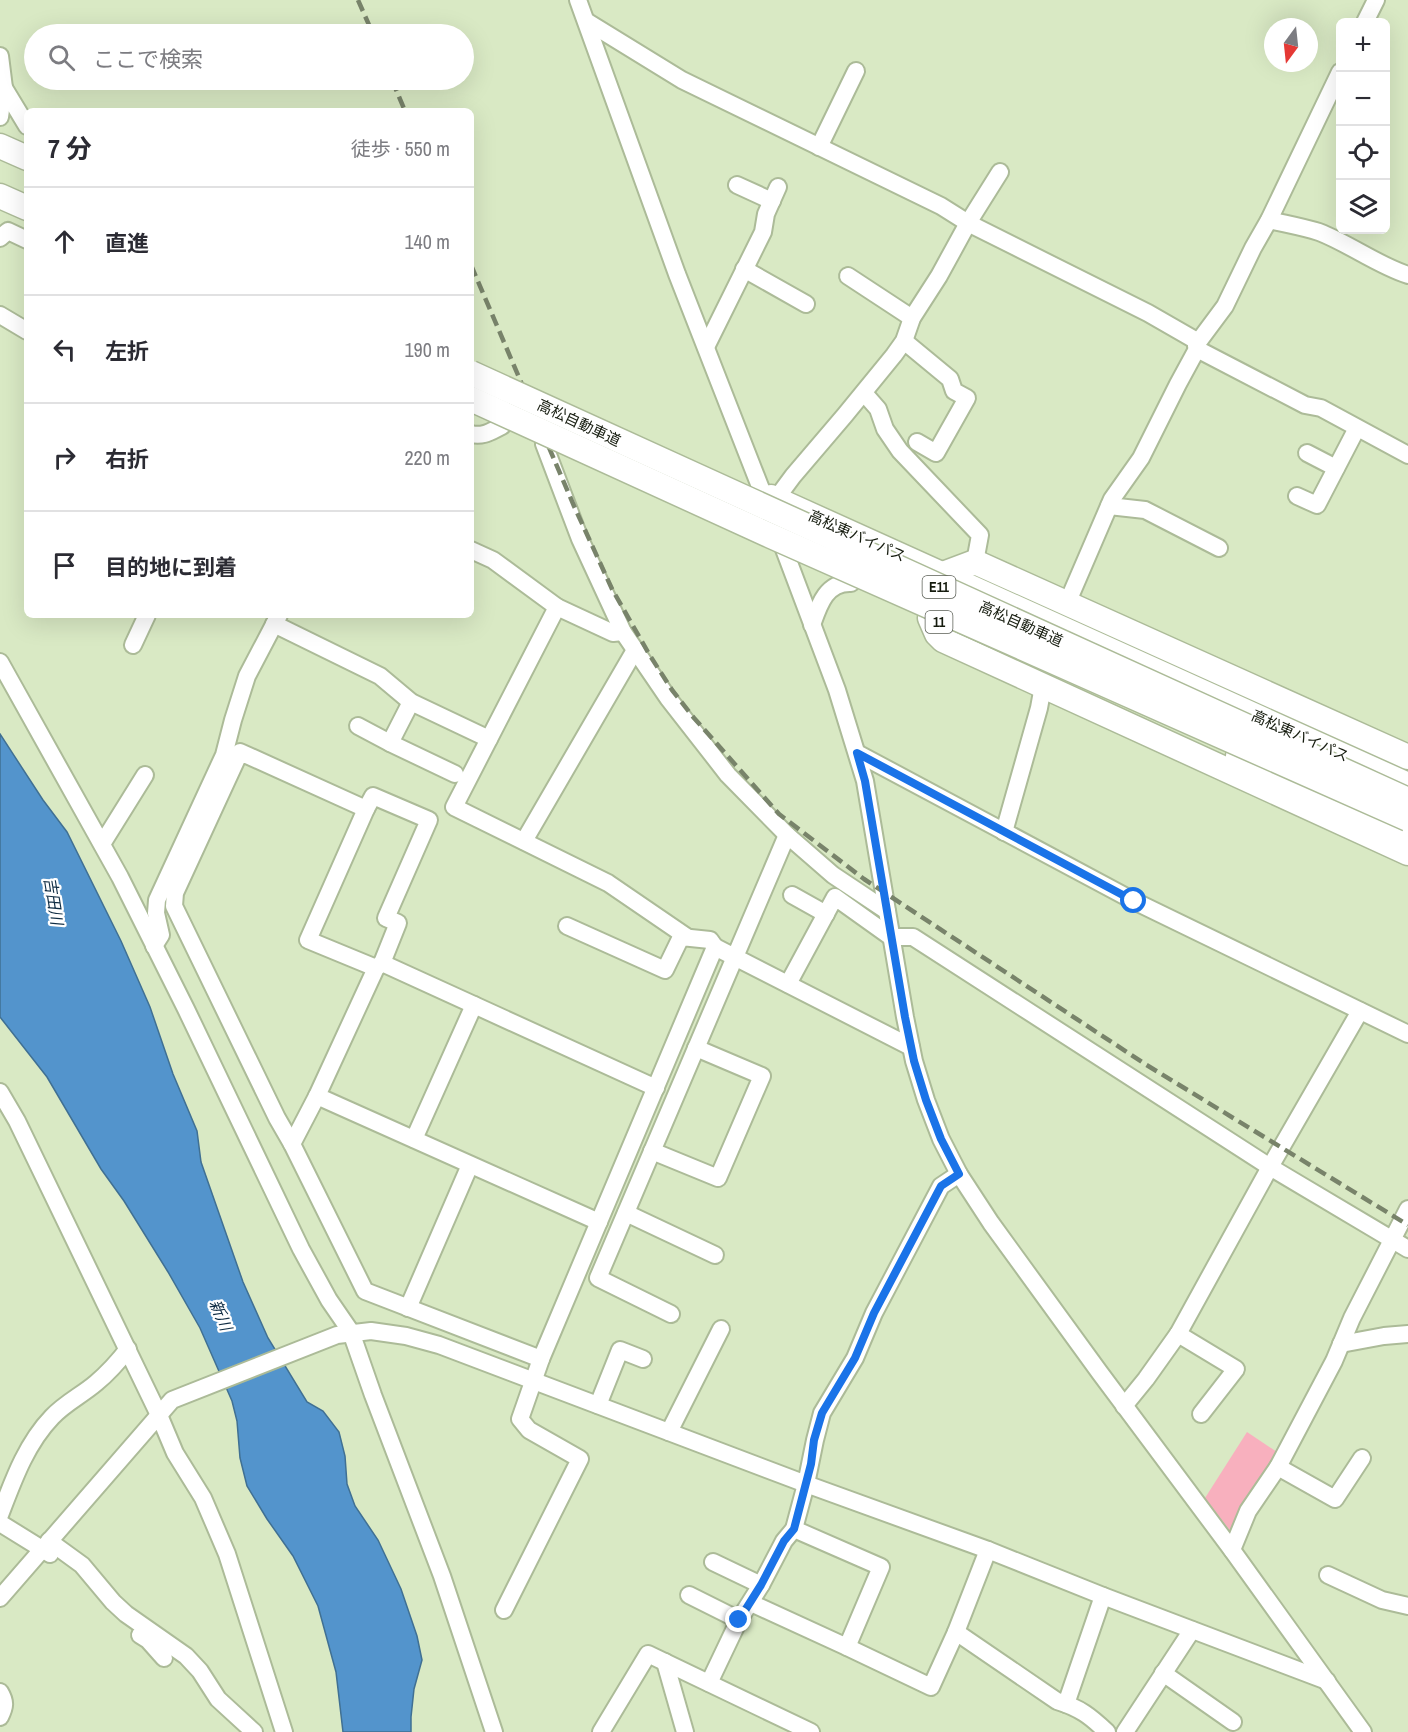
<!DOCTYPE html>
<html lang="ja">
<head>
<meta charset="utf-8">
<style>
	body { margin:0; font-family:"Archivo Narrow","Noto Sans JP",sans-serif; background:#f2f2f3; color:#2b2b33 }
	.controls { position:absolute; right:18px; top:18px; display:grid; overflow:hidden; border-radius:9px; box-shadow:0 6px 24px #0002 }
	.controls button { width:54px; height:54px; display:grid; place-items:center; padding:0; border:0; border-bottom:2px solid #e1e1e2; background:#fff; color:#2b2b33; font:30px sans-serif }
	.compass { position:absolute; left:1264px; top:18px; width:54px; height:54px; border-radius:50%; background:#fff; box-shadow:0 6px 24px #0002; rotate:195deg }
	.stop { position:absolute; width:18px; height:18px; margin:-14px; border:4px solid #1a73e8; border-radius:50%; background:#fff }
	.stop.end { background:#1a73e8; border-color:#fff; box-shadow:0 2px 6px #0008 }
	.list { margin:0; padding:0; list-style:none }
	h2 { display:flex; justify-content:space-between; align-items:center; height:78px; margin:0; padding:0 24px; font-size:26px }
	h2 small { font-size:20px; font-weight:400; color:#7c7c81 }
	.list li { display:grid; grid-template-columns:39px 1fr auto; gap:18px; align-items:center; box-sizing:border-box; height:108px; padding:0 24px; border-top:2px solid #e1e1e2 }
	.list b { display:block; font-size:22px; white-space:nowrap }
	.list em { font-size:20px; font-style:normal; color:#7c7c81 }
	.icon { flex:none; width:33px; height:33px; fill:none; stroke:currentColor; stroke-width:2; stroke-linecap:round; stroke-linejoin:round }
	.map { position:relative; flex:none; width:1408px; height:1732px; overflow:hidden }
	.search { position:absolute; background:#fff; box-shadow:0 6px 24px #0002; left:24px; top:24px; width:450px; height:66px; display:flex; align-items:center; gap:15px; box-sizing:border-box; padding:0 21px; border-radius:33px; color:#7c7c81; font-size:22px }
	.panel { position:absolute; background:#fff; box-shadow:0 6px 24px #0002; left:24px; top:108px; width:450px; height:510px; border-radius:9px }
	.map>svg:first-child { display:block }
	.green { fill:#f8b0be }
	.water { fill:#5394cc; stroke:#407093; stroke-width:1.5 }
	.lines { fill:none; stroke-linecap:round; stroke-linejoin:round }
	.minor-casing { stroke:#acbb98; stroke-width:20 }
	.highway-casing { stroke:#acbb98; stroke-width:27 }
	.minor { stroke:#fff; stroke-width:16 }
	.highway { stroke:#fff; stroke-width:24 }
	.rail { stroke:#78836a; stroke-width:4.5; stroke-dasharray:12 6; stroke-linecap:butt }
	.highway-bridge-casing { stroke:#acbb98; stroke-width:27; stroke-linecap:butt }
	.highway-bridge { stroke:#fff; stroke-width:24 }
	.route { stroke:#1a73e8; stroke-width:8 }
	.labels { text-anchor:middle; stroke-width:4.5; stroke-linejoin:round; paint-order:stroke }
	.shield { fill:#fff; stroke:#5b5f56; stroke-width:1.5 }
	.shield-label { font-size:14px; font-weight:bold; fill:#151b0e }
	.street-label { font-size:15px; fill:#151b0e; stroke:#fff }
	.water-label { font-size:16px; font-style:italic; fill:#102d44; stroke:#fff }
</style>
</head>
<body>
<div class="map">
<svg width="1408" height="1732" viewBox="0 0 1408 1732">
	<rect width="100%" height="100%" fill="#d9e9c4"/>
	<polygon class="green" points="1247,1432 1280,1454 1234,1536 1205,1498"/>
	<polygon class="water" points="0,734 43,800 67,832 121,941 150,1007 173,1074 197,1131 201,1162 243,1282 268,1338 307,1402 323,1411 339,1432 345,1456 347,1484 355,1506 378,1540 401,1589 417,1636 422,1660 414,1689 411,1717 411,1732 343,1732 336,1672 318,1606 293,1556 267,1519 247,1486 240,1458 237,1421 232,1401 200,1328 168,1272 124,1201 101,1169 47,1077 0,1017"/>
	<g class="lines">
		<defs>
			<g id="minor">
				<polyline points="578,0 677,274 770,512"/>
				<polyline points="586,21 682,80 941,206 968,223 1148,313 1195,340 1197,349 1305,405 1321,408 1408,455"/>
				<polyline points="1365,22 1376,0"/>
				<polyline points="0,56 4,88 0,117"/>
				<polyline points="4,88 27,126"/>
				<polyline points="819,147 856,71"/>
				<polyline points="737,185 772,201"/>
				<path d="M1269,220c17,4 34,7 50,12 31,12 58,33 89,43"/>
				<polyline points="0,238 8,231 27,240"/>
				<polyline points="744,269 806,304"/>
				<polyline points="848,276 912,318"/>
				<polyline points="0,315 27,331"/>
				<polyline points="904,341 950,379 954,391 967,398 936,453 917,442"/>
				<polyline points="1196,345 1225,306 1253,248 1269,220 1340,72"/>
				<polyline points="706,347 763,232 766,214 778,187"/>
				<polyline points="864,393 878,409 885,429 900,451 980,535 975,562"/>
				<path d="M471,434c13,3 20,-3 31,-8"/>
				<polyline points="544,444 580,539 623,632 668,698 728,775 787,835 833,875 887,911"/>
				<polyline points="1307,453 1336,468"/>
				<polyline points="1297,496 1317,505 1357,428"/>
				<polyline points="776,499 793,476 845,415 894,355 904,341 912,318 939,276 968,223 1000,172"/>
				<polyline points="1109,506 1145,510 1219,548"/>
				<polyline points="779,536 837,690 865,781 905,1017 914,1061 926,1100 941,1139 959,1174 991,1223 1100,1373 1232,1550 1363,1732"/>
				<polyline points="471,550 493,560 557,607 454,807 608,883 687,937"/>
				<polyline points="1068,604 1072,592 1112,499 1141,458 1178,384 1197,349"/>
				<polyline points="557,607 613,633 623,632"/>
				<polyline points="274,624 380,676 411,702 489,739"/>
				<path d="M812,625c7,-20 14,-43 39,-42"/>
				<polyline points="133,645 147,615"/>
				<polyline points="0,662 120,877 186,1009 301,1249 329,1300 351,1332 373,1395 442,1576 494,1732"/>
				<polyline points="411,702 390,743 455,774"/>
				<polyline points="358,726 390,743"/>
				<polyline points="857,753 1134,901 1408,1034"/>
				<polyline points="366,809 373,796 429,820 386,918 398,923 382,963"/>
				<polyline points="1004,832 1039,708 1043,686"/>
				<polyline points="524,841 635,650"/>
				<polyline points="102,844 145,775"/>
				<polyline points="792,895 826,914"/>
				<polyline points="567,926 665,970 681,937 710,940 715,947"/>
				<polyline points="154,946 161,935 156,913 157,900 224,755 233,720 247,676 279,615"/>
				<polyline points="788,984 835,897 891,937 913,937 1270,1167 1408,1249"/>
				<polyline points="0,1092 17,1121 159,1415 172,1400 337,1335 371,1331 406,1336 439,1345 806,1484 988,1550 1103,1596 1327,1681"/>
				<polyline points="317,1096 292,1144 365,1291 541,1359"/>
				<polyline points="414,1139 474,1005"/>
				<polyline points="292,1144 277,1118 174,906 175,893 240,752 366,809 308,940 376,968"/>
				<polyline points="652,1151 718,1178 762,1076 696,1048"/>
				<polyline points="626,1213 715,1255"/>
				<polyline points="599,1222 317,1096 376,968 382,963 656,1088"/>
				<polyline points="408,1308 470,1165"/>
				<polyline points="671,1314 598,1278 787,835"/>
				<polyline points="1178,1334 1236,1369 1201,1414"/>
				<polyline points="1341,1344 1384,1336 1408,1334"/>
				<polyline points="598,1405 620,1350 643,1359"/>
				<polyline points="1124,1406 1146,1379 1178,1334 1270,1167 1360,1011"/>
				<polyline points="669,1432 721,1329"/>
				<polyline points="1278,1467 1335,1499 1362,1458"/>
				<path d="M0,1515c13,-34 26,-71 52,-98 13,-14 30,-22 44,-34 12,-10 22,-21 32,-34"/>
				<polyline points="0,1523 50,1554"/>
				<polyline points="49,1541 82,1565 113,1602 126,1614 186,1656 200,1671 218,1699 254,1732"/>
				<polyline points="1232,1550 1248,1511 1278,1467 1334,1361 1352,1318 1408,1209"/>
				<polyline points="713,1562 761,1585"/>
				<polyline points="1328,1575 1382,1600 1408,1606"/>
				<polyline points="689,1595 739,1620"/>
				<polyline points="0,1598 159,1415 175,1453 203,1498 227,1554 284,1732"/>
				<polyline points="751,1603 847,1647 881,1567 794,1529"/>
				<polyline points="504,1610 580,1459 529,1430 520,1419 541,1359 715,947 911,1047"/>
				<polyline points="956,1632 988,1550"/>
				<polyline points="140,1635 148,1640 164,1658"/>
				<path d="M847,1647l84,40 25,-55 101,69c23,7 33,15 50,31"/>
				<polyline points="665,1662 685,1732"/>
				<polyline points="1163,1673 1233,1722"/>
				<polyline points="709,1683 739,1620 761,1585 784,1541 794,1529 806,1484 815,1440 822,1413 855,1358 874,1313 941,1186 959,1174"/>
				<path d="M0,1692c6,10 5,15 0,25"/>
				<polyline points="1066,1704 1103,1596"/>
				<polyline points="601,1732 648,1654 811,1732"/>
				<polyline points="1125,1732 1192,1630"/>
			</g>
			<g id="highway">
				<polyline points="0,146 27,158"/>
				<polyline points="0,196 27,208"/>
				<polyline points="771,497 1408,785"/>
				<polyline points="943,574 975,562 1408,757"/>
				<polyline points="930,618 937,634 943,640 1408,853"/>
				<polyline points="1238,756 1408,833"/>
			</g>
		</defs>
		<use href="#minor" class="minor-casing"/>
		<use href="#highway" class="highway-casing"/>
		<use href="#minor" class="minor"/>
		<use href="#highway" class="highway"/>
		<g class="rail">
			<polyline points="358,0 373,34"/>
			<polyline points="392,80 405,111"/>
			<polyline points="471,265 574,506 612,589 649,654 672,690 694,718 779,814 864,879 1145,1064 1408,1225"/>
		</g>
		<defs>
			<g id="highway-bridge">
				<polyline points="471,373 1408,800"/>
				<polyline points="471,399 771,536 1408,819"/>
			</g>
		</defs>
		<use href="#highway-bridge" class="highway-bridge-casing"/>
		<use href="#highway-bridge" class="highway-bridge"/>
	</g>
	<g class="lines">
		<polyline class="route" points="739,1620 761,1585 784,1541 794,1529 811,1464 814,1440 822,1413 855,1358 874,1313 941,1186 959,1174 941,1139 926,1100 914,1061 905,1017 865,781 857,753 1134,901"/>
	</g>
	<g class="labels">
		<g class="shield">
			<rect x="922.5" y="576" width="33" height="22" rx="4.5"/>
			<rect x="925.5" y="611" width="27" height="22" rx="4.5"/>
		</g>
		<g class="shield-label">
			<text x="939" y="592">E11</text>
			<text x="939" y="627">11</text>
		</g>
		<g class="street-label">
			<text transform="translate(579 423) rotate(25)" y="5">高松自動車道</text>
			<text transform="translate(857 536) rotate(24)" y="5">高松東バイパス</text>
			<text transform="translate(1021 624) rotate(24)" y="5">高松自動車道</text>
			<text transform="translate(1300 736) rotate(24)" y="5">高松東バイパス</text>
		</g>
		<g class="water-label">
			<text transform="translate(54 901) rotate(81)" y="6">吉田川</text>
			<text transform="translate(221 1315) rotate(67)" y="6">新川</text>
		</g>
	</g>
</svg>
<div class="controls">
<button>+</button>
<button>−</button>
<button><svg class="icon" aria-label="locate" viewBox="0 0 24 24"><circle cx="12" cy="12" r="6"/><path d="M12 2v4M12 18v4M2 12h4M18 12h4"/></svg></button>
<button><svg class="icon" aria-label="layers" viewBox="0 0 24 24"><path d="M12 4l9 5-9 5-9-5zM3 14l9 5 9-5"/></svg></button>
</div>
<svg class="compass" viewBox="-18 -18 36 36"><path d="M0-13l5 13h-10z" fill="#e53935"/><path d="M0 13l5-13h-10z" fill="#7c7c81"/></svg>
<div class="stop" style="left:1134px;top:901px"></div>
<div class="stop end" style="left:739px;top:1620px"></div>
<div class="search"><svg class="icon" aria-label="search" viewBox="0 0 24 24"><circle cx="10" cy="10" r="6"/><path d="M15 15l6 6"/></svg>ここで検索</div>
<section class="panel">
<h2>7 分<small>徒歩 · 550 m</small></h2>
<ul class="list">
<li><svg class="icon" aria-label="ahead" viewBox="0 0 24 24"><path d="M12 20V5M6 11l6-6 6 6"/></svg><div><b>直進</b></div><em>140 m</em></li>
<li><svg class="icon" aria-label="left" viewBox="0 0 24 24"><path d="M17 20v-9H6M10 6l-5 5 5 5"/></svg><div><b>左折</b></div><em>190 m</em></li>
<li><svg class="icon" aria-label="right" viewBox="0 0 24 24"><path d="M7 20v-9h11M14 6l5 5-5 5"/></svg><div><b>右折</b></div><em>220 m</em></li>
<li><svg class="icon" aria-label="arrive" viewBox="0 0 24 24"><path d="M6 21V4h12l-3 4 3 4H6"/></svg><div><b>目的地に到着</b></div></li>
</ul>
</section>
</div>
</body>
</html>
